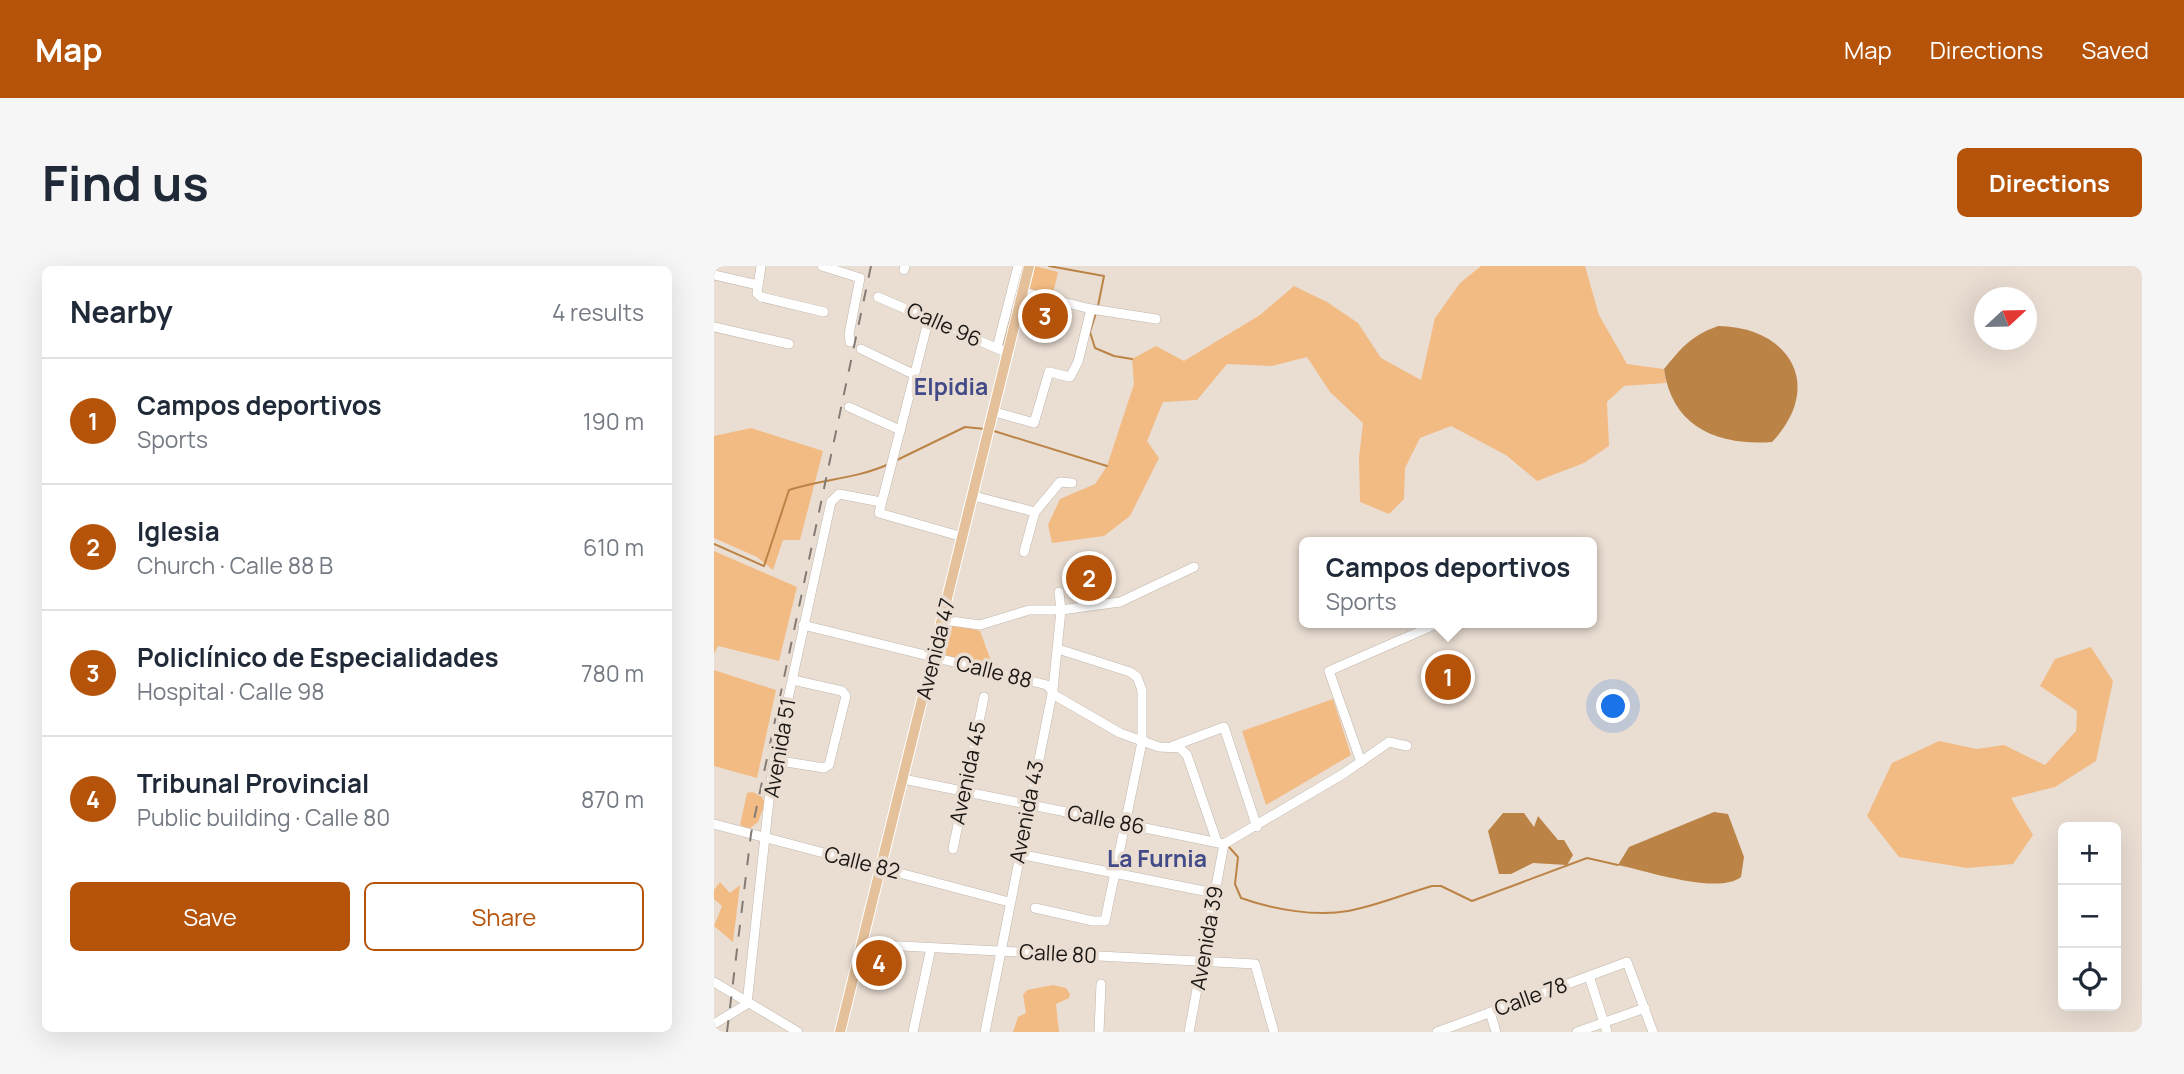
<!DOCTYPE html>
<html lang="en">
<head>
<meta charset="utf-8">
<style>
	body { margin:0; font-family:Manrope,sans-serif; background:#f6f6f7; color:#1f2937 }
	.controls { position:absolute; right:21px; bottom:21px; display:grid; overflow:hidden; border-radius:10px; box-shadow:0 7px 28px #0002 }
	.controls button { width:63px; height:63px; display:grid; place-items:center; padding:0; border:0; border-bottom:2px solid #e0e1e3; background:#fff; color:#1f2937; font:35px sans-serif }
	.compass { position:absolute; left:1260px; top:21px; width:63px; height:63px; border-radius:50%; background:#fff; box-shadow:0 7px 28px #0002; rotate:68deg }
	.you { position:absolute; left:900px; top:441px; width:24px; height:24px; margin:-18px; border:5px solid #fff; border-radius:50%; background:#1a73e8; box-shadow:0 0 0 10px #1a73e833 }
	.badge { display:grid; place-items:center; width:46px; height:46px; border-radius:50%; background:#b45309; color:#fff; font-size:23px; font-weight:700 }
	.pin { position:absolute; translate:-50% -50%; border:4px solid #fff; box-shadow:0 2px 7px #0006 }
	.popup { position:absolute; left:585px; top:271px; width:298px; height:91px; box-sizing:border-box; display:grid; place-content:center; border-radius:10px; background:#fff; filter:drop-shadow(0 2px 5px #0005); font-size:23px; white-space:nowrap; color:#747a83 }
	.popup b { font-size:26px; color:#1f2937 }
	.popup::after { content:''; position:absolute; left:50%; top:100%; margin-left:-14px; border:14px solid transparent; border-top-color:#fff }
	.list { margin:0; padding:0; list-style:none }
	h2 { display:flex; justify-content:space-between; align-items:center; height:91px; margin:0; padding:0 28px; font-size:30px }
	h2 small { font-size:23px; font-weight:400; color:#747a83 }
	.list li { display:grid; grid-template-columns:46px 1fr auto; gap:21px; align-items:center; box-sizing:border-box; height:126px; padding:0 28px; border-top:2px solid #e0e1e3 }
	.list b { display:block; font-size:26px; white-space:nowrap }
	.list p { margin:0; font-size:23px; white-space:nowrap; color:#747a83 }
	.list em { font-size:23px; font-style:normal; color:#747a83 }
	.actions { display:flex; gap:14px; padding:21px 28px }
	.actions a { flex:1; padding:16px 0; border:2px solid #b45309; border-radius:10px; text-align:center; font-size:24px; color:#b45309 }
	.actions .main { background:#b45309; color:#fff }
	.icon { flex:none; width:38px; height:38px; fill:none; stroke:currentColor; stroke-width:2; stroke-linecap:round; stroke-linejoin:round }
	.map { position:relative; flex:none; width:1428px; height:766px; overflow:hidden; border-radius:10px }
	header { display:flex; align-items:center; gap:42px; box-sizing:border-box; height:98px; padding:0 35px; background:#b45309; color:#fff }
	header strong { font-size:33px }
	nav { display:flex; gap:38px; margin-inline-start:auto; font-size:24px }
	.intro { display:flex; align-items:center; justify-content:space-between; box-sizing:border-box; height:168px; padding:0 42px }
	h1 { margin:0; font-size:49px }
	.button { padding:18px 32px; border-radius:10px; background:#b45309; color:#fff; font-size:24px; font-weight:700 }
	main { display:flex; gap:42px; padding:0 42px }
	aside { flex:1; background:#fff; border-radius:10px; box-shadow:0 7px 28px #0002 }
	.map>svg:first-child { display:block }
	.green { fill:#f3bb84 }
	.water { fill:#bc8346 }
	.lines { fill:none; stroke-linecap:round; stroke-linejoin:round }
	.stream { stroke:#bc8346; stroke-width:2 }
	.minor-casing { stroke:#c1b6ab; stroke-width:10 }
	.major-casing { stroke:#fff; stroke-width:12 }
	.minor { stroke:#fff; stroke-width:9 }
	.major { stroke:#e5c19b; stroke-width:10 }
	.rail { stroke:#837b74; stroke-width:2; stroke-dasharray:12 12; stroke-linecap:butt }
	.labels { text-anchor:middle; stroke-width:7; stroke-linejoin:round; paint-order:stroke }
	.street-label { font-size:21px; fill:#1b1714; stroke:#eaded3 }
	.neighbourhood-label { font-size:23px; font-weight:bold; fill:#424b87; stroke:#eaded3 }
</style>
</head>
<body>
<header>
<strong>Map</strong>
<nav><a>Map</a><a>Directions</a><a>Saved</a></nav>
</header>
<div class="intro"><h1>Find us</h1><a class="button">Directions</a></div>
<main>
<aside>
<h2>Nearby<small>4 results</small></h2>
<ul class="list">
<li><span class="badge">1</span><div><b>Campos deportivos</b><p>Sports</p></div><em>190 m</em></li>
<li><span class="badge">2</span><div><b>Iglesia</b><p>Church · Calle 88 B</p></div><em>610 m</em></li>
<li><span class="badge">3</span><div><b>Policlínico de Especialidades</b><p>Hospital · Calle 98</p></div><em>780 m</em></li>
<li><span class="badge">4</span><div><b>Tribunal Provincial</b><p>Public building · Calle 80</p></div><em>870 m</em></li>
</ul>
<div class="actions"><a class="main">Save</a><a>Share</a></div>
</aside>
<div class="map">
<svg width="1428" height="766" viewBox="0 0 1428 766">
	<rect width="100%" height="100%" fill="#eaded3"/>
	<g class="green">
		<polygon points="321,0 344,6 338,32 315,26"/>
		<polygon points="767,0 871,0 885,49 913,98 950,103 952,117 910,120 893,136 895,180 870,197 823,215 792,189 737,160 706,172 691,202 690,233 675,248 646,236 645,191 649,157 616,126 593,91 558,100 513,98 483,134 449,136 433,175 445,192 416,250 390,270 338,277 334,259 346,233 381,218 393,200 420,118 418,93 442,80 470,95 546,49 580,20 613,36 644,57 667,92 707,114 721,52 746,17"/>
		<polygon points="37,162 109,185 86,274 69,274 59,304 43,291 0,272 0,170"/>
		<polygon points="0,285 83,321 65,395 4,380 0,388"/>
		<polygon points="233,356 266,365 280,403 224,388"/>
		<polygon points="1377,381 1399,415 1382,495 1341,521 1297,532 1319,569 1299,598 1253,602 1185,591 1153,550 1178,497 1225,475 1263,483 1290,479 1331,499 1362,465 1363,445 1326,420 1341,393"/>
		<polygon points="737,386 755,426 731,439 713,396"/>
		<polygon points="0,404 62,424 43,512 0,500"/>
		<polygon points="619,433 637,489 552,539 528,465"/>
		<polygon points="39,526 48,531 51,537 44,556 35,563 26,559 33,527"/>
		<polygon points="6,616 16,627 26,619 19,676 0,660 8,640 0,633 0,624"/>
		<polygon points="339,719 352,722 356,728 355,732 342,738 345,766 299,766 304,751 312,747 309,729 313,724"/>
	</g>
	<g class="water">
		<path d="M1004,60c72,1 107,60 54,116 -53,4 -100,-14 -108,-73 18,-22 27,-33 54,-43z"/>
		<path d="M1000,546l14,2 16,43 -3,20c-23,18 -94,-6 -123,-12l11,-18z"/>
		<polygon points="789,547 810,547 820,561 824,550 844,574 850,574 859,589 853,599 819,597 797,608 785,608 774,565"/>
	</g>
	<g class="lines">
		<g class="stream">
			<polyline points="335,0 390,10 384,40"/>
			<polyline points="300,37 309,0"/>
			<polyline points="382,47 376,66 381,82 400,90 418,93"/>
			<polyline points="289,80 298,45"/>
			<polyline points="280,165 393,200"/>
			<polyline points="183,194 251,161 271,163"/>
			<path d="M0,278l50,22 25,-76c33,-11 67,-11 100,-26"/>
			<path d="M515,581l9,10 -3,27 6,14c31,11 74,19 107,13 28,-5 56,-17 84,-25h9l31,15 115,-43 31,7"/>
		</g>
		<defs>
			<g id="minor">
				<polyline points="47,0 43,27 47,31 110,46"/>
				<polyline points="108,0 146,12 135,68 136,76"/>
				<polyline points="190,4 191,0"/>
				<polyline points="0,9 44,19"/>
				<polyline points="309,26 377,43 442,53"/>
				<polyline points="164,31 296,88"/>
				<polyline points="215,52 165,247 249,271"/>
				<polyline points="0,61 75,78"/>
				<polyline points="283,82 304,0"/>
				<polyline points="147,83 199,108"/>
				<polyline points="135,141 186,164"/>
				<polyline points="281,146 320,157 335,106 356,111 364,96 377,43"/>
				<polyline points="260,230 321,246"/>
				<polyline points="310,286 321,246 346,216 358,217"/>
				<polyline points="229,354 266,359 315,344 347,344 406,336 480,301"/>
				<polyline points="89,359 333,419 342,430 406,467 445,481 466,482 473,489 503,576"/>
				<polyline points="459,480 510,461 543,561"/>
				<polyline points="60,494 110,502 115,499 132,430 128,425 79,414"/>
				<polyline points="647,496 615,405 725,357"/>
				<polyline points="189,513 510,578 629,508 675,476 693,480"/>
				<polyline points="0,558 295,636"/>
				<polyline points="239,583 270,431"/>
				<polyline points="305,588 500,627"/>
				<polyline points="321,642 379,655 391,655 428,476 428,424 423,411 416,406 344,383"/>
				<polyline points="148,678 541,698 560,766"/>
				<polyline points="875,710 893,766"/>
				<polyline points="0,716 84,766"/>
				<polyline points="33,738 58,506 117,236 125,228 167,236"/>
				<polyline points="776,746 782,766"/>
				<polyline points="0,758 33,738"/>
				<polyline points="199,766 217,682"/>
				<polyline points="271,766 339,423 347,344 345,326"/>
				<polyline points="385,766 387,718"/>
				<polyline points="475,766 510,578"/>
				<polyline points="723,766 913,696 939,766"/>
				<polyline points="863,766 931,742"/>
			</g>
			<polyline id="major" points="126,766 315,0"/>
		</defs>
		<use href="#minor" class="minor-casing"/>
		<use href="#major" class="major-casing"/>
		<use href="#minor" class="minor"/>
		<use href="#major" class="major"/>
		<polyline class="rail" points="13,766 37,568 157,0"/>
	</g>
	<g class="labels">
		<g class="street-label">
			<text transform="translate(230 59) rotate(24)" y="7">Calle 96</text>
			<text transform="translate(222 383) rotate(-76)" y="7">Avenida 47</text>
			<text transform="translate(280 406) rotate(14)" y="7">Calle 88</text>
			<text transform="translate(66 482) rotate(-80)" y="7">Avenida 51</text>
			<text transform="translate(254 507) rotate(-78)" y="7">Avenida 45</text>
			<text transform="translate(313 546) rotate(-79)" y="7">Avenida 43</text>
			<text transform="translate(392 554) rotate(11)" y="7">Calle 86</text>
			<text transform="translate(148 597) rotate(14)" y="7">Calle 82</text>
			<text transform="translate(493 672) rotate(-80)" y="7">Avenida 39</text>
			<text transform="translate(344 688) rotate(3)" y="7">Calle 80</text>
			<text transform="translate(817 731) rotate(-20)" y="7">Calle 78</text>
		</g>
		<g class="neighbourhood-label">
			<text x="237" y="129">Elpidia</text>
			<text x="443" y="601">La Furnia</text>
		</g>
	</g>
</svg>
<div class="controls">
<button>+</button>
<button>−</button>
<button><svg class="icon" aria-label="locate" viewBox="0 0 24 24"><circle cx="12" cy="12" r="6"/><path d="M12 2v4M12 18v4M2 12h4M18 12h4"/></svg></button>
</div>
<svg class="compass" viewBox="-18 -18 36 36"><path d="M0-13l5 13h-10z" fill="#e53935"/><path d="M0 13l5-13h-10z" fill="#747a83"/></svg>
<div class="you"></div>
<div class="pin badge" style="left:734px;top:411px">1</div>
<div class="popup"><b>Campos deportivos</b>Sports</div>
<div class="pin badge" style="left:375px;top:312px">2</div>
<div class="pin badge" style="left:331px;top:50px">3</div>
<div class="pin badge" style="left:165px;top:697px">4</div>
</div>
</main>
</body>
</html>
